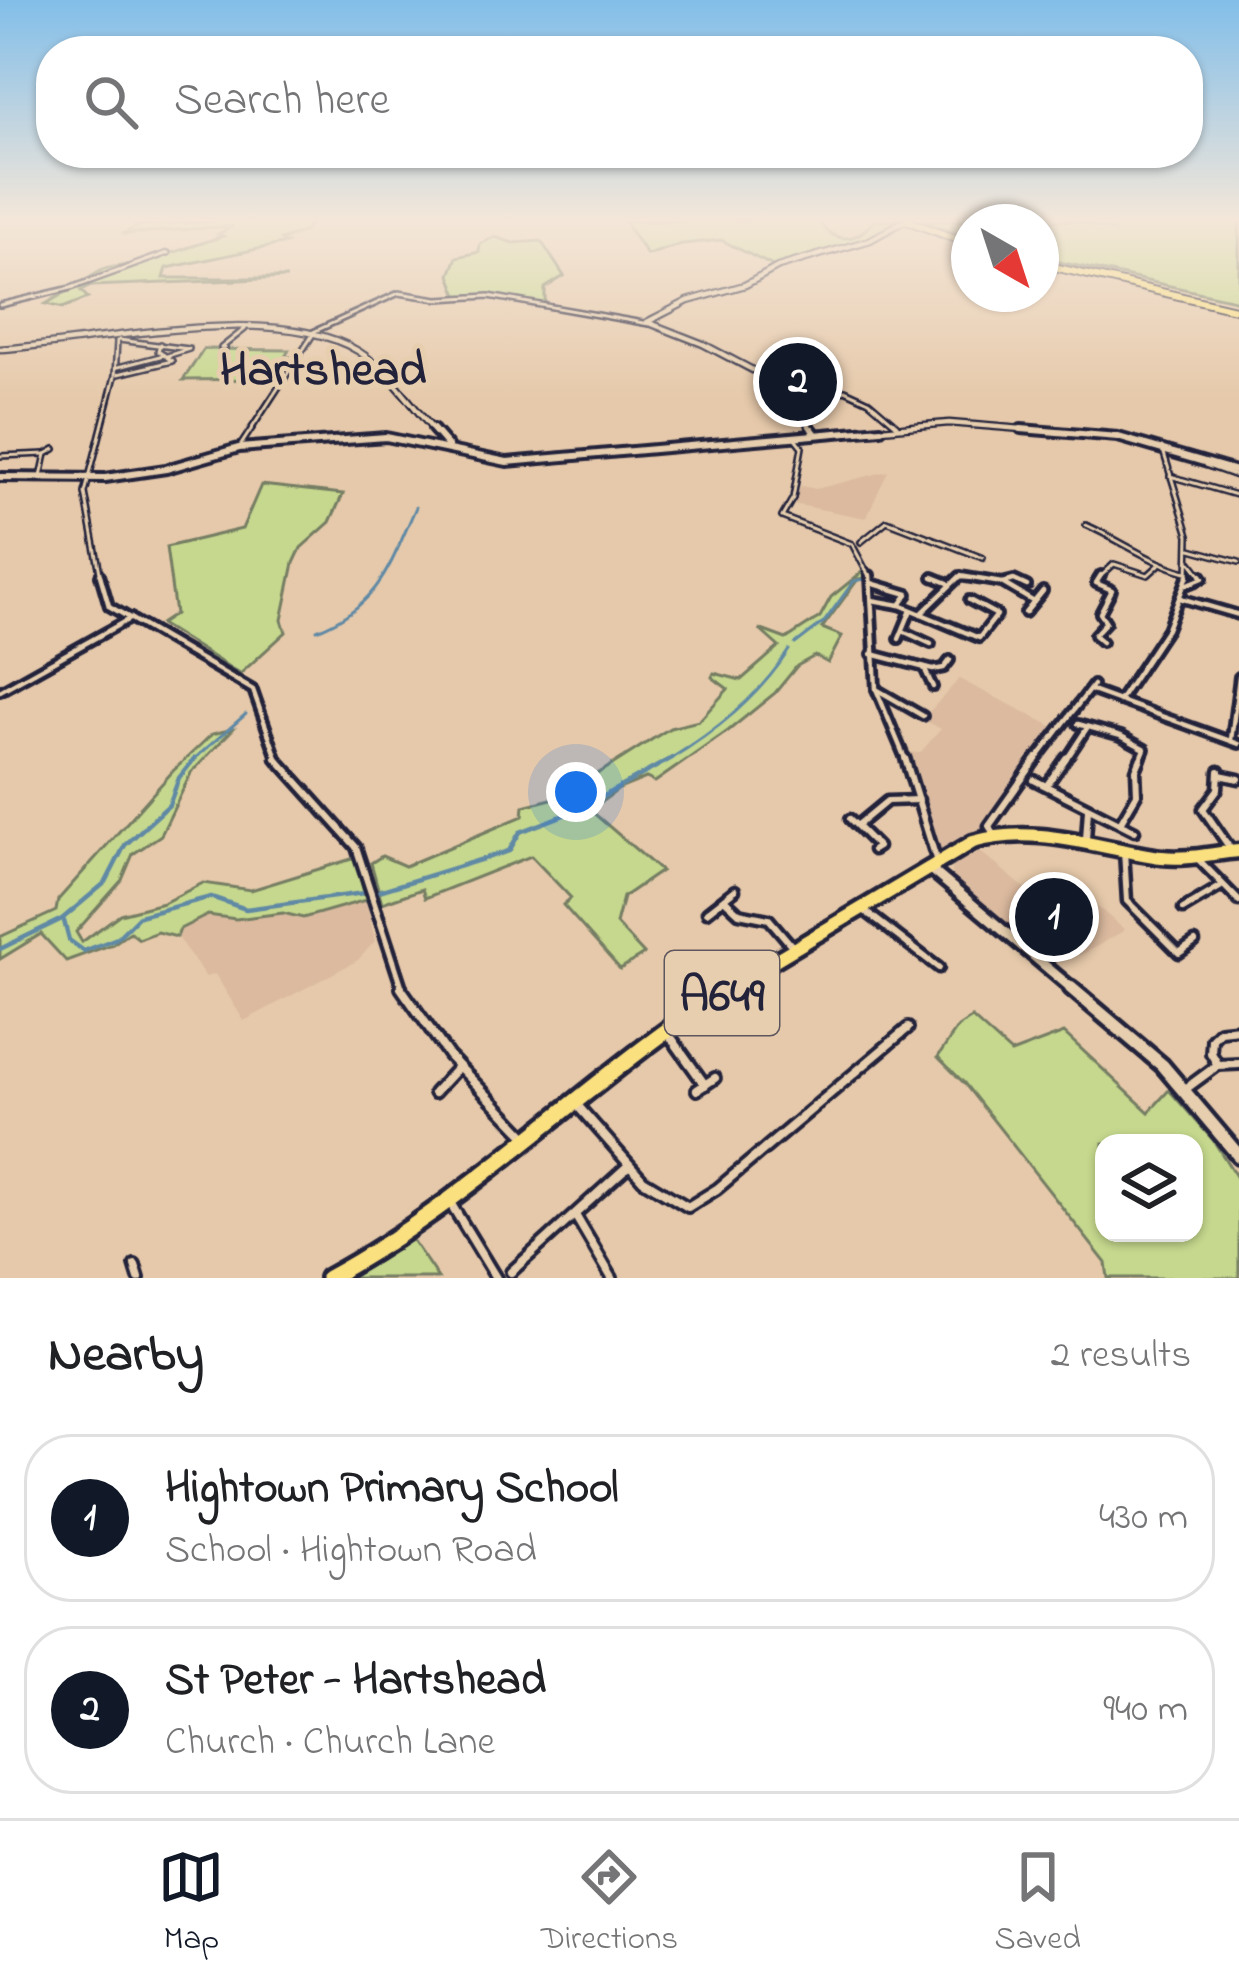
<!DOCTYPE html>
<html lang="en">
<head>
<meta charset="utf-8">
<style>
	body { margin:0; font-family:"Indie Flower",sans-serif; background:#f2f2f2; color:#202124 }
	.controls { position:absolute; right:36px; bottom:36px; display:grid; overflow:hidden; border-radius:24px; box-shadow:0 3px 9px #0004 }
	.controls button { width:108px; height:108px; display:grid; place-items:center; padding:0; border:0; border-bottom:3px solid #e0e0e0; background:#fff; color:#202124; font:60px sans-serif }
	.compass { position:absolute; left:951px; top:204px; width:108px; height:108px; border-radius:50%; background:#fff; box-shadow:0 3px 9px #0004; rotate:141deg }
	.you { position:absolute; left:576px; top:792px; width:42px; height:42px; margin:-30px; border:9px solid #fff; border-radius:50%; background:#1a73e8; box-shadow:0 0 0 18px #1a73e833 }
	.badge { display:grid; place-items:center; width:78px; height:78px; border-radius:50%; background:#111827; color:#fff; font-size:39px; font-weight:700 }
	.pin { position:absolute; translate:-50% -50%; border:6px solid #fff; box-shadow:0 3px 12px #0006 }
	.list { margin:0; padding:0; list-style:none }
	h2 { display:flex; justify-content:space-between; align-items:center; height:156px; margin:0; padding:0 48px; font-size:51px }
	h2 small { font-size:39px; font-weight:400; color:#757577 }
	.list li { display:grid; grid-template-columns:78px 1fr auto; gap:36px; align-items:center; box-sizing:border-box; height:168px; margin:0 24px 24px; padding:0 24px; border:3px solid #e0e0e0; border-radius:48px }
	.list b { display:block; font-size:45px; white-space:nowrap }
	.list p { margin:0; font-size:39px; white-space:nowrap; color:#757577 }
	.list em { font-size:39px; font-style:normal; color:#757577 }
	.icon { flex:none; width:66px; height:66px; fill:none; stroke:currentColor; stroke-width:2; stroke-linecap:round; stroke-linejoin:round }
	.map { position:relative; flex:none; width:1239px; height:1278px; overflow:hidden }
	.search { position:absolute; background:#fff; box-shadow:0 3px 9px #0004; left:36px; right:36px; top:36px; height:132px; display:flex; align-items:center; gap:30px; box-sizing:border-box; padding:0 42px; border-radius:48px; color:#757577; font-size:45px }
	.sheet { height:540px; background:#fff }
	nav { display:flex; justify-content:space-around; align-items:center; box-sizing:border-box; height:168px; border-top:3px solid #e0e0e0; background:#fff; font-size:33px; color:#757577 }
	nav a { display:grid; justify-items:center; gap:6px }
	nav .on { color:#111827 }
	.map>svg:first-child { display:block }
	.built { fill:#dbba9f }
	.green { fill:#c5d88d; stroke:#747d64; stroke-width:3; fill-rule:evenodd }
	.lines { fill:none; stroke-linecap:round; stroke-linejoin:round }
	.stream-far1 { stroke:#6089a5; stroke-width:3 }
	.stream { stroke:#6089a5; stroke-width:4.5 }
	.street-far3-casing { stroke:#22223b; stroke-width:8 }
	.street-far2-casing { stroke:#22223b; stroke-width:14 }
	.street-far1-casing { stroke:#22223b; stroke-width:15 }
	.street-casing { stroke:#22223b; stroke-width:16 }
	.secondary-far3-casing { stroke:#22223b; stroke-width:9 }
	.secondary-far2-casing { stroke:#22223b; stroke-width:14 }
	.secondary-far1-casing { stroke:#22223b; stroke-width:18 }
	.secondary-casing { stroke:#22223b; stroke-width:21 }
	.primary-far1-casing { stroke:#22223b; stroke-width:21 }
	.primary-casing { stroke:#22223b; stroke-width:24 }
	.highway-casing { stroke:#22223b; stroke-width:10 }
	.street-far3 { stroke:#e6ceae; stroke-width:3 }
	.street-far2 { stroke:#e6ceae; stroke-width:4.5 }
	.street-far1 { stroke:#e6ceae; stroke-width:6 }
	.street { stroke:#e6ceae; stroke-width:8 }
	.secondary-far3 { stroke:#e6ceae; stroke-width:4.5 }
	.secondary-far2 { stroke:#e6ceae; stroke-width:6 }
	.secondary-far1 { stroke:#e6ceae; stroke-width:9 }
	.secondary { stroke:#e6ceae; stroke-width:12 }
	.primary-far1 { stroke:#fbe080; stroke-width:12 }
	.primary { stroke:#fbe080; stroke-width:15 }
	.highway { stroke:#fbe080; stroke-width:6 }
	.labels { text-anchor:middle; stroke-width:10; stroke-linejoin:round; paint-order:stroke }
	.far-quarter-label { font-size:48px; font-weight:bold; fill:#22223b; stroke:#e6ceae }
	.shield { fill:#e6ceae; stroke:#5d565e; stroke-width:3 }
	.shield-label { font-size:48px; font-weight:bold; fill:#22223b }
</style>
</head>
<body>
<div class="map">
<svg width="1239" height="1278" viewBox="0 0 1239 1278">
	<rect width="100%" height="100%" fill="#e6c9aa"/>
	<filter id="ink" filterUnits="userSpaceOnUse"><feTurbulence type="fractalNoise" baseFrequency=".00833" numOctaves="2"/><feDisplacementMap in="SourceGraphic" scale="24" xChannelSelector="R" yChannelSelector="G"/><feConvolveMatrix kernelMatrix="1 2 1 2 8 2 1 2 1" color-interpolation-filters="sRGB"/></filter>
	<g filter="url(#ink)">
		<g class="built">
			<polygon points="888,471 866,518 793,504 801,486 816,489"/>
			<polygon points="959,679 1056,728 982,832 942,853 905,752 920,753 941,729 923,719"/>
			<polygon points="977,849 1043,903 1067,881 1125,930 1087,952 1055,964 952,878 951,865"/>
			<polygon points="366,900 375,941 358,960 244,1021 215,974 206,977 177,937 180,929 208,915 236,919 283,913 303,918"/>
		</g>
		<g class="green">
			<polygon points="220,221 313,221 303,232 281,240 286,243 167,268 164,278 287,278 91,286 81,291 88,298 63,308 46,304 104,269 148,261 223,236 218,234 233,226 122,234 141,225"/>
			<path d="M624,221h194c17,23 38,22 55,0h27l-34,18 -91,28 -54,-27 -39,4 -35,11z"/>
			<polygon points="923,221 1239,221 1239,301 1041,258 1041,222 969,222 969,238"/>
			<polygon points="495,237 513,243 541,241 564,276 545,288 545,304 458,295 450,275 457,257 479,252 480,244"/>
			<polygon points="204,349 289,350 285,357 295,357 281,379 183,380"/>
			<polygon points="261,485 343,494 330,522 301,548 294,563 282,620 286,632 240,674 160,624 175,614 166,547 242,529"/>
			<polygon points="863,571 865,578 858,579 822,628 842,636 828,663 815,656 797,666 775,693 728,731 655,782 646,778 619,789 590,810 661,871 623,897 616,924 644,954 620,969 563,905 571,898 531,856 425,898 422,889 382,903 371,863 382,856 405,866 523,816 524,806 563,796 670,728 699,721 728,689 712,677 714,673 741,680 779,647 759,629 786,639 820,617 831,597"/>
			<polygon points="233,729 191,773 161,835 133,854 122,880 76,932 82,942 120,914 163,903 203,883 251,890 355,858 366,900 303,918 283,913 236,919 208,915 180,929 177,937 157,932 139,939 130,932 113,944 66,961 41,934 0,959 0,937 56,911 58,900 173,771 212,734"/>
			<path d="M972,1018l39,35 53,-20 85,79 20,-22 44,50 26,41v97h-131l-2,-15 -142,-180 -26,-26 20,-30zM1104,1143h90v90h-90z"/>
			<polygon points="410,1237 438,1278 341,1278"/>
		</g>
		<g class="lines">
			<g class="stream-far1">
				<polyline points="1076,221 1115,232"/>
				<path d="M317,630c63,-25 73,-65 99,-123"/>
				<polyline points="795,644 825,621 854,581 865,579"/>
				<polyline points="192,761 246,714"/>
				<path d="M667,761c49,-30 91,-63 122,-111"/>
			</g>
			<g class="stream">
				<polyline points="379,891 509,851 520,832 580,809 672,758"/>
				<polyline points="64,921 69,940 84,951 117,938 139,916 211,897 246,909 364,893"/>
				<polyline points="0,949 62,919 106,882 125,845 169,805 179,778 195,758"/>
			</g>
			<defs>
				<g id="street-far3">
					<polyline points="0,305 71,288 168,253"/>
					<polyline points="313,332 399,293 438,299 489,296 649,324"/>
					<polyline points="119,340 189,349 167,356"/>
					<polyline points="225,348 221,348 245,329"/>
					<polyline points="118,367 164,355"/>
					<polyline points="118,374 172,361 158,351 160,344"/>
					<polyline points="810,401 845,390 869,401 897,425"/>
					<polyline points="794,437 802,447 793,498 782,517 852,544 870,578"/>
					<polyline points="1162,447 1189,535 1188,578"/>
					<polyline points="239,448 314,333"/>
					<polyline points="0,456 46,454"/>
					<polyline points="1205,465 1239,477"/>
					<polyline points="1170,476 1239,496"/>
					<polyline points="41,477 46,454 55,449"/>
					<path d="M1086,525c34,15 65,38 100,47"/>
					<polyline points="861,542 887,521 983,558"/>
					<polyline points="1191,549 1239,562"/>
					<polyline points="1189,560 1203,578"/>
					<polyline points="101,578 85,493 115,376 117,341"/>
					<polyline points="958,578 973,578"/>
					<polyline points="1099,578 1114,564 1148,575 1159,565"/>
				</g>
				<g id="street-far2">
					<polyline points="100,575 109,606 253,690 278,761"/>
					<polyline points="870,575 876,689 906,761"/>
					<polyline points="1101,575 1096,583 1112,590 1100,613 1106,622 1094,635 1102,642"/>
					<polyline points="933,577 948,583"/>
					<polyline points="871,583 908,594 900,605 872,600"/>
					<polyline points="1002,583 1014,580 1027,586"/>
					<polyline points="1186,585 1203,578 1201,575"/>
					<polyline points="1180,598 1239,615"/>
					<polyline points="900,605 979,638 997,615 969,600"/>
					<polyline points="1025,613 1034,602"/>
					<polyline points="921,614 960,576 1002,583 1034,602 1043,591"/>
					<polyline points="905,632 931,644"/>
					<polyline points="899,639 911,610"/>
					<polyline points="872,654 933,670 944,668 950,660"/>
					<polyline points="924,668 933,687"/>
					<polyline points="876,689 923,716"/>
					<polyline points="0,691 131,618"/>
					<polyline points="1092,691 1239,744"/>
					<polyline points="1119,701 1167,629 1188,575"/>
					<polyline points="1078,724 1121,736 1145,749 1140,761"/>
					<polyline points="1231,740 1239,677"/>
					<polyline points="1070,754 1087,728"/>
					<polyline points="1035,761 1093,685"/>
					<polyline points="1064,761 1068,756"/>
				</g>
				<g id="street-far1">
					<polyline points="276,758 356,847 403,991"/>
					<polyline points="905,758 937,862"/>
					<polyline points="1219,771 1218,789 1203,809 1232,851"/>
					<polyline points="1220,775 1239,779"/>
					<polyline points="1034,780 1135,831"/>
					<polyline points="1047,785 1066,758"/>
					<polyline points="850,819 878,847 873,850"/>
					<polyline points="1120,823 1137,794 1136,770 1141,758"/>
					<polyline points="858,825 887,801 919,800"/>
					<polyline points="994,834 989,826 1037,758"/>
					<polyline points="1086,839 1088,809"/>
					<polyline points="1124,851 1127,901 1179,953 1195,942"/>
					<polyline points="1197,858 1239,901"/>
					<polyline points="724,899 739,913 769,919 792,946"/>
					<polyline points="1183,909 1220,887"/>
					<polyline points="865,911 939,968"/>
					<polyline points="707,912 735,890"/>
				</g>
				<g id="street">
					<polyline points="401,988 449,1056 526,1136"/>
					<polyline points="670,1036 705,1085"/>
					<polyline points="1218,1065 1239,1064"/>
					<polyline points="697,1090 715,1078"/>
					<polyline points="1184,1090 1218,1065 1211,1053 1212,1039 1220,1031 1239,1029"/>
					<polyline points="434,1093 457,1068"/>
					<polyline points="577,1105 643,1180 688,1207 717,1189 908,1028"/>
					<polyline points="451,1204 496,1278"/>
					<polyline points="575,1215 612,1278"/>
					<polyline points="135,1265 139,1278"/>
					<polyline points="511,1272 629,1165"/>
				</g>
				<g id="secondary-far3">
					<path d="M0,349c96,-6 275,-49 358,2 31,19 54,55 77,81"/>
					<polyline points="814,432 809,426 806,398 703,344 647,322 688,301 745,285 778,267 870,240 904,221"/>
					<polyline points="847,432 949,423 1058,432"/>
				</g>
				<g id="secondary-far2">
					<polyline points="433,429 448,446"/>
					<polyline points="812,429 815,433"/>
					<polyline points="1021,429 1118,437 1239,472"/>
					<polyline points="0,477 105,478 166,469 239,448 386,437 507,462 881,429"/>
				</g>
				<polyline id="secondary-far1" points="929,868 1075,991"/>
				<polyline id="secondary" points="1071,988 1162,1065 1239,1156"/>
				<path id="primary-far1" d="M723,991l250,-149c65,-19 125,7 189,15 26,3 51,-4 77,-6"/>
				<path id="primary" d="M328,1278c144,-78 262,-200 400,-290"/>
				<g id="highway">
					<polyline points="908,221 969,244"/>
					<polyline points="1041,264 1239,310"/>
				</g>
			</defs>
			<use href="#street-far3" class="street-far3-casing"/>
			<use href="#street-far2" class="street-far2-casing"/>
			<use href="#street-far1" class="street-far1-casing"/>
			<use href="#street" class="street-casing"/>
			<use href="#secondary-far3" class="secondary-far3-casing"/>
			<use href="#secondary-far2" class="secondary-far2-casing"/>
			<use href="#secondary-far1" class="secondary-far1-casing"/>
			<use href="#secondary" class="secondary-casing"/>
			<use href="#primary-far1" class="primary-far1-casing"/>
			<use href="#primary" class="primary-casing"/>
			<use href="#highway" class="highway-casing"/>
			<use href="#street-far3" class="street-far3"/>
			<use href="#street-far2" class="street-far2"/>
			<use href="#street-far1" class="street-far1"/>
			<use href="#street" class="street"/>
			<use href="#secondary-far3" class="secondary-far3"/>
			<use href="#secondary-far2" class="secondary-far2"/>
			<use href="#secondary-far1" class="secondary-far1"/>
			<use href="#secondary" class="secondary"/>
			<use href="#primary-far1" class="primary-far1"/>
			<use href="#primary" class="primary"/>
			<use href="#highway" class="highway"/>
		</g>
	</g>
	<linearGradient id="sky" x2="0" y2="1"><stop stop-color="#82bee9"/><stop offset="0.55" stop-color="#f4e7d9"/><stop offset="1" stop-color="#f4e7d9" stop-opacity="0"/></linearGradient>
	<rect width="1239" height="400" fill="url(#sky)"/>
	<g class="labels">
		<g class="far-quarter-label">
			<text x="323" y="384">Hartshead</text>
		</g>
		<rect class="shield" x="665" y="951" width="114" height="84" rx="9"/>
		<g class="shield-label">
			<text x="722" y="1010">A649</text>
		</g>
	</g>
</svg>
<div class="controls">
<button><svg class="icon" aria-label="layers" viewBox="0 0 24 24"><path d="M12 4l9 5-9 5-9-5zM3 14l9 5 9-5"/></svg></button>
</div>
<svg class="compass" viewBox="-18 -18 36 36"><path d="M0-13l5 13h-10z" fill="#e53935"/><path d="M0 13l5-13h-10z" fill="#757577"/></svg>
<div class="you"></div>
<div class="pin badge" style="left:1054px;top:917px">1</div>
<div class="pin badge" style="left:798px;top:382px">2</div>
<div class="search"><svg class="icon" aria-label="search" viewBox="0 0 24 24"><circle cx="10" cy="10" r="6"/><path d="M15 15l6 6"/></svg>Search here</div>
</div>
<section class="sheet">
<h2>Nearby<small>2 results</small></h2>
<ul class="list">
<li><span class="badge">1</span><div><b>Hightown Primary School</b><p>School · Hightown Road</p></div><em>430 m</em></li>
<li><span class="badge">2</span><div><b>St Peter - Hartshead</b><p>Church · Church Lane</p></div><em>940 m</em></li>
</ul>
</section>
<nav>
<a class="on"><svg class="icon" aria-label="map" viewBox="0 0 24 24"><path d="M3 6l6-2 6 2 6-2v14l-6 2-6-2-6 2zM9 4v14M15 6v14"/></svg>Map</a>
<a><svg class="icon" aria-label="directions" viewBox="0 0 24 24"><path d="M12 3l9 9-9 9-9-9zM9 14v-3h6M13 9l2 2-2 2"/></svg>Directions</a>
<a><svg class="icon" aria-label="saved" viewBox="0 0 24 24"><path d="M7 4h10v16l-5-4-5 4z"/></svg>Saved</a>
</nav>
</body>
</html>
